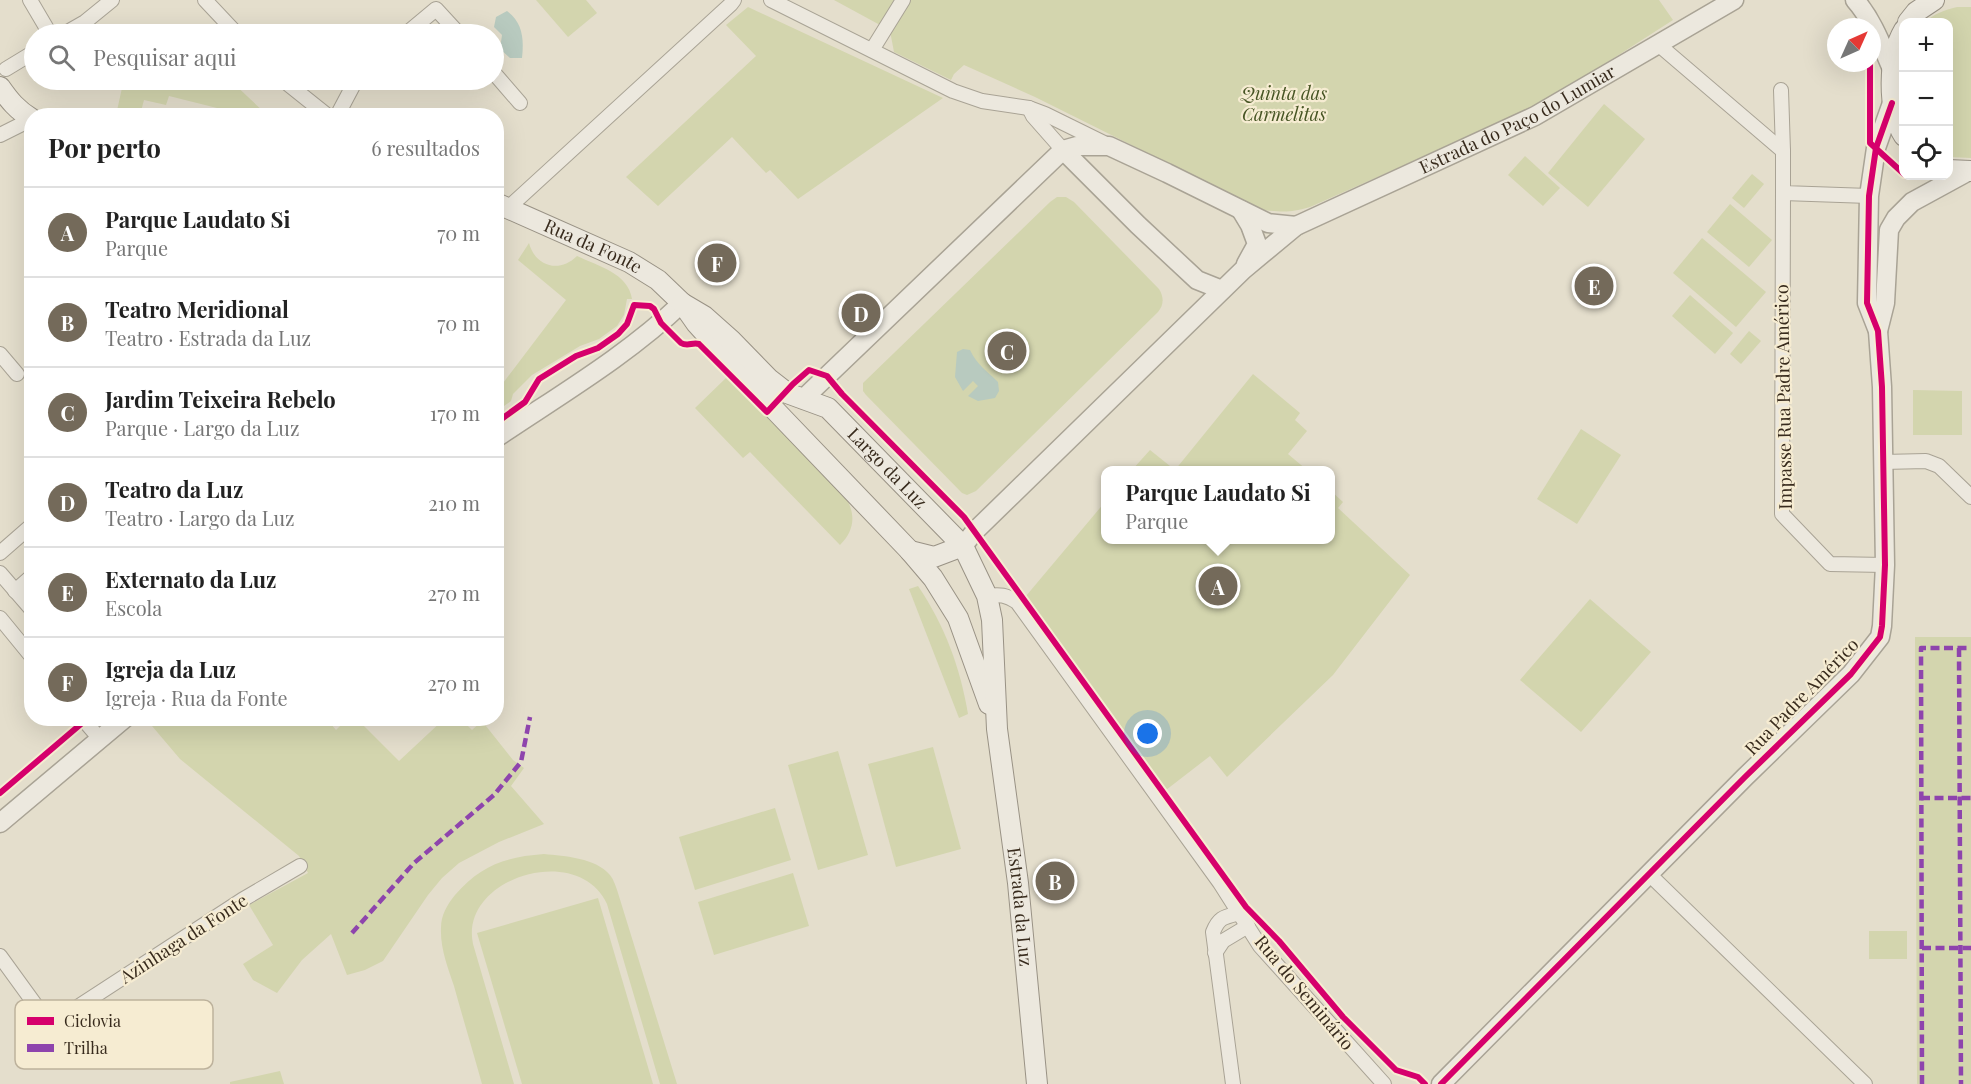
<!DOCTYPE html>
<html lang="pt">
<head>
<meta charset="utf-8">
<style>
	body { margin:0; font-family:"Playfair Display",serif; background:#f2f2f2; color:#222 }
	.controls { position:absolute; right:18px; top:18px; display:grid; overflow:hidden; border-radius:12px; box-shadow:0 6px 24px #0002 }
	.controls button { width:54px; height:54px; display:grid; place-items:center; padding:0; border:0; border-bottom:2px solid #e0e0e0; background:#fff; color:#222; font:30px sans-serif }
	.compass { position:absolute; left:1827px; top:18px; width:54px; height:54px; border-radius:50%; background:#fff; box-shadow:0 6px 24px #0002; rotate:45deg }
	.you { position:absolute; left:1148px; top:734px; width:21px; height:21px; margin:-15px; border:4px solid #fff; border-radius:50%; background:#1a73e8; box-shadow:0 0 0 9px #1a73e833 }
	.badge { display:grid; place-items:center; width:39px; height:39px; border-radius:50%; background:#746a5a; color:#fff; font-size:20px; font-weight:700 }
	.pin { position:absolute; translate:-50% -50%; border:3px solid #fff; box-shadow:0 2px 6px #0006 }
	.popup { position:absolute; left:1101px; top:466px; width:234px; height:78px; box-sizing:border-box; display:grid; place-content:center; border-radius:12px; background:#fff; filter:drop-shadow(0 2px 4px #0005); font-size:20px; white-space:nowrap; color:#767676 }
	.popup b { font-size:22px; color:#222 }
	.popup::after { content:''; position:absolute; left:50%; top:100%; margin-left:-12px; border:12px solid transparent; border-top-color:#fff }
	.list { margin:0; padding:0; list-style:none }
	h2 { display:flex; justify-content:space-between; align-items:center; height:78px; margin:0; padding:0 24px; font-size:26px }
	h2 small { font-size:20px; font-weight:400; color:#767676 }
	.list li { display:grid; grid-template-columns:39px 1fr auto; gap:18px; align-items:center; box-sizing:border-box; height:90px; padding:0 24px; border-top:2px solid #e0e0e0 }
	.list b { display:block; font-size:22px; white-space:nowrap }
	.list p { margin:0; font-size:20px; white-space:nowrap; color:#767676 }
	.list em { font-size:20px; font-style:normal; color:#767676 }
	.icon { flex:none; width:33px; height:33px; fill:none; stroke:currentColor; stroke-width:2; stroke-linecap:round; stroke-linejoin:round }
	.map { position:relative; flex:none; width:1971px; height:1084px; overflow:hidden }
	.search { position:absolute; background:#fff; box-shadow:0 6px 24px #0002; left:24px; top:24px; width:480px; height:66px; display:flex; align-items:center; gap:15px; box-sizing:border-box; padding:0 21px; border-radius:33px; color:#767676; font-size:22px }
	.panel { position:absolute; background:#fff; box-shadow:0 6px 24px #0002; left:24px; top:108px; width:480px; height:618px; border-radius:24px }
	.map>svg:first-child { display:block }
	.green { fill:#d3d5ae }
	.water { fill:#b8cabf }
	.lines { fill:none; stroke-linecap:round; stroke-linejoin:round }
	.minor-casing { stroke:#a9a395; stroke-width:16 }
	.tertiary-casing { stroke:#a9a395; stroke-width:21 }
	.secondary-casing { stroke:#999285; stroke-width:22 }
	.minor { stroke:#ece8de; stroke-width:14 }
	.tertiary { stroke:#ece8de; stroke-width:18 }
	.secondary { stroke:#ece8de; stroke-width:20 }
	.quiet { stroke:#8e44ad; stroke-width:4.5; stroke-dasharray:9 4.5; stroke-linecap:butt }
	.cycleway-casing { stroke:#f6ecd2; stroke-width:10 }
	.cycleway { stroke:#d6006c; stroke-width:6 }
	.labels { text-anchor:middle; stroke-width:4.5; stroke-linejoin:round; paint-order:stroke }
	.park-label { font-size:18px; font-style:italic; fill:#475524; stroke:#f6ecd2 }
	.street-label { font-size:18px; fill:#382b1d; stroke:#f6ecd2 }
	.key { fill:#f6ecd2; stroke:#bdb29c; stroke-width:1.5 }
	.key-label { font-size:16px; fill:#382b1d }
</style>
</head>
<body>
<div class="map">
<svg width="1971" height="1084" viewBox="0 0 1971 1084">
	<rect width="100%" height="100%" fill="#e4decc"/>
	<g class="green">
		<polygon points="536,0 586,0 597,13 568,37"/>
		<polygon points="834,0 896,0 880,25"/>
		<path d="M909,0h750l14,20 -129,83 -234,104c-22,6 -25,5 -48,3l-227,-113 -71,-32 -10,9 -3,6 -57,-28 -4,-21z"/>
		<polygon points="748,7 943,98 798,199 770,170 766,173 732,137 658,206 626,177 756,56 726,25"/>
		<path d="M1957,7h14v151l-22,-1 -1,-135h-23c9,-8 19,-12 32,-15z"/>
		<polygon points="89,80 230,80 267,115 245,115 169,96 166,105 144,100 140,115 116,115 122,88"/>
		<polygon points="1604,104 1645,139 1588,207 1548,173"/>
		<polygon points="1525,156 1560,188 1543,206 1508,175"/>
		<polygon points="1752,174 1764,184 1744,208 1732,198"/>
		<path d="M1057,197h9l8,5 85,87c5,8 5,16 -1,23l-182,179 -9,4 -5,-2 -96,-98 -3,-4v-8l187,-181z"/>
		<polygon points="1730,204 1772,240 1749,267 1707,232"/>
		<polygon points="1702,238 1766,292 1736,327 1673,273"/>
		<path d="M529,243c6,23 30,31 48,13 21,10 51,17 55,43h-5l-3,16 -7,11 -18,13 -19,7 -48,29 -19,19 -2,7 -14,10v-20l69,-91 -48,-40z"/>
		<polygon points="1690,295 1733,333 1715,354 1672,316"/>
		<polygon points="1749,331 1761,341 1741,364 1730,354"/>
		<polygon points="1253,374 1300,413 1295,420 1307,431 1288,454 1307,470 1132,470 1150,450 1175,470"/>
		<path d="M727,377l118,119c11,18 10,34 -5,49l-90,-93 -7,6 -48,-50z"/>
		<polygon points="1913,390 1962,391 1962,435 1913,435"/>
		<polygon points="1581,429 1621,455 1577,524 1537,499"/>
		<polygon points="1331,491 1343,502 1338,508 1410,575 1333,675 1227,777 1210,756 1166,790 1026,596 1105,502 1106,540 1330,540"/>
		<path d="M918,586c27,40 42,81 50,128l-9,4 -50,-129z"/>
		<polygon points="1590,599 1651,652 1581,732 1520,680"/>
		<polygon points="1915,637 1971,637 1971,1084 1917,1084"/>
		<polygon points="161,718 326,718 336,730 347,719 357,719 399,761 444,719 461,719 472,730 482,721 513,760 524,768 511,786 544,824 499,842 459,863 442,878 428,895 383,961 365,970 347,975 331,934 302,960 277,993 253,980 243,964 273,945 249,905 308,873 299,856 180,759 152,726"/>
		<polygon points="933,747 961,849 896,867 868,764"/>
		<polygon points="838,751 868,855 818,870 788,765"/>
		<polygon points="775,808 791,860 695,890 679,837"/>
		<path d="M544,854c21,2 52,4 66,21 4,5 6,12 8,18l59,191h-17l-53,-180c-29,-63 -148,-26 -134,40l41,140h-32c-9,-33 -19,-65 -28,-98 -6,-18 -14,-38 -13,-58 0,-13 6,-23 14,-33 26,-30 50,-38 89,-41z"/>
		<polygon points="793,873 809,926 714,955 698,902"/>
		<polygon points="598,898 653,1084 522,1084 477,933"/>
		<rect x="1869" y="931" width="38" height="28"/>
		<polygon points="280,1071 284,1084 230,1084 230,1082"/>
	</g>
	<g class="water">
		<path d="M507,11c16,12 17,28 15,47h-12l-10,-9 2,-14 -8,-8 2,-10z"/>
		<path d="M963,349l7,1c7,15 17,21 28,32l1,9 -4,7 -17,3 -10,-5 10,-10 -5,-5 -10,10 -8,-14 2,-25z"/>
	</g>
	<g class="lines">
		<defs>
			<g id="minor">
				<polyline points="30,0 50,34"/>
				<polyline points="205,0 237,34"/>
				<polyline points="771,0 953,91 982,101 1029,108 1045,114 1108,145"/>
				<polyline points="64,34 85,22 112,0"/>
				<polyline points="406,34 436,9 459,34"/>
				<polyline points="1659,45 1783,151 1783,193 1869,196"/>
				<polyline points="872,50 903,0"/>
				<polyline points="6,69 34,52"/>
				<polyline points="494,73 520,103"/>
				<polyline points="283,80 328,116"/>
				<polyline points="1781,90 1783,151"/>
				<polyline points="1029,108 1033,116 1063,150"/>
				<polyline points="337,116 356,80"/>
				<polyline points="0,135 32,119"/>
				<polyline points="1783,193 1782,514 1830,564 1885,565"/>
				<polyline points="507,209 731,4 734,0"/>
				<polyline points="0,354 17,374"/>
				<polyline points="1883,462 1926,461 1939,466 1971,497"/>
				<polyline points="0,553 32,525"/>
				<polyline points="0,573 32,610"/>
				<polyline points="15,591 32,576"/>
				<path d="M987,596c13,-2 19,-1 30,6l203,281 40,63 124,138"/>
				<polyline points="0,618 32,657"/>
				<polyline points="82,718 100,739"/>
				<polyline points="1649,874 1865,1084"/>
				<polyline points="1215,953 1223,941 1248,926"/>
				<polyline points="0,956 50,1025 242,900 300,866"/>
				<path d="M1233,1084l-20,-152c6,-15 11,-15 27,-19"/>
			</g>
			<g id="tertiary">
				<path d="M1855,0c17,19 27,46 37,69"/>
				<polyline points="1063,150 1138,225 1197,280 1222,290"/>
				<polyline points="1241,210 1250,225 1257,244 1246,264"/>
				<polyline points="1878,331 1885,303 1889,230 1896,218 1912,202 1969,171"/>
				<polyline points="803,399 1063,150 1077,146 1109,146 1167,173 1268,223 1296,226"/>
				<path d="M496,438c62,-42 132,-83 186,-135"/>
				<path id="s1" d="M963,546l12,-15 268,-261 53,-44 239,-110 199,-116"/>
				<polyline points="0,823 125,718"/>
				<polyline points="1441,1084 1745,777 1851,674 1880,637 1882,626 1885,565 1882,387 1878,331 1867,303 1869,196 1876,148 1892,103"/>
			</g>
			<g id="secondary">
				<polyline points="1908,22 1916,12 1934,0"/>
				<path d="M1904,30c-16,27 -17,79 0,106"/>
				<path d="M0,87c9,13 17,23 32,32"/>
				<polyline points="1948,170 1971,171"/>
				<path id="s2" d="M496,203l133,59 29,18 24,23 14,20 76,84 138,144 23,27 25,40 31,86"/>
				<path id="s3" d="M682,303l22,13 27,24 38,39 18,14 41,15 135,138 24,50 5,24 5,109 21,154 19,201"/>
				<polyline points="910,551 934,557 963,546"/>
			</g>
		</defs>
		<use href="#minor" class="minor-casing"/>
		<use href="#tertiary" class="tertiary-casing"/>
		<use href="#secondary" class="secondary-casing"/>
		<use href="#minor" class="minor"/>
		<use href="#tertiary" class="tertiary"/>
		<use href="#secondary" class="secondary"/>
		<g class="quiet">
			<polyline points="1959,648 1961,1084"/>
			<polyline points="1921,798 1971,798"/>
			<polyline points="352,933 414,863 494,795 521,762 530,717"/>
			<polyline points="1922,948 1971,948"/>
			<polyline points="1922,1084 1921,648 1971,648"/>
		</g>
		<defs>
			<g id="cycleway">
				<polyline points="1870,63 1870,143 1904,174"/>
				<path d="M496,423l29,-21 14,-23 37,-23 22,-8 20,-14 9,-10 7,-19 16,1 4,3 7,14 20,20c7,4 11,-1 18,1l68,68 26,-28 16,-14 18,6 15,18 122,123 282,390 33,34 64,76 53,53 22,7 7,7"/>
				<polyline points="0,793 88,718"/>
				<polyline points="1441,1084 1745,777 1851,674 1880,637 1882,626 1885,565 1882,387 1878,331 1867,303 1869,196 1876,148 1892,103"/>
			</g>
		</defs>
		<use href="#cycleway" class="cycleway-casing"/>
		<use href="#cycleway" class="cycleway"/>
	</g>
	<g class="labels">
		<g class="park-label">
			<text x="1284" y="100">Quinta das<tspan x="1284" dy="21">Carmelitas</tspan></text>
		</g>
		<g class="street-label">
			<text dy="6" stroke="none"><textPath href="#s1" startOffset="708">Estrada do Paço do Lumiar</textPath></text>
			<text dy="6" stroke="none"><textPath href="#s2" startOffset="106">Rua da Fonte</textPath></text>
			<text transform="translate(1784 397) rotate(-91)" y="6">Impasse Rua Padre Américo</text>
			<text dy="6" stroke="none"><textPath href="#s3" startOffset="267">Largo da Luz</textPath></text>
			<text transform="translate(1802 697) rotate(-46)" y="6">Rua Padre Américo</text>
			<text dy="6" stroke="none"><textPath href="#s3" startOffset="744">Estrada da Luz</textPath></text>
			<text transform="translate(184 939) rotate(-33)" y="6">Azinhaga da Fonte</text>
			<text transform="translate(1304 993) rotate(50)" y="6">Rua do Seminário</text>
		</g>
	</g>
	<rect x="15" y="1000" width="198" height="69" rx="9" class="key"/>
	<rect x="27" y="1017" width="27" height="8" fill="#d6006c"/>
	<rect x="27" y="1044" width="27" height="8" fill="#8e44ad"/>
	<g class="key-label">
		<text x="64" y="1027">Ciclovia</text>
		<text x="64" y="1054">Trilha</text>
	</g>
</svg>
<div class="controls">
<button>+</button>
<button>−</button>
<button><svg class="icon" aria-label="locate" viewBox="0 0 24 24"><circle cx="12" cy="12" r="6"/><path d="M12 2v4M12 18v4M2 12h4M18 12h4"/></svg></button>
</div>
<svg class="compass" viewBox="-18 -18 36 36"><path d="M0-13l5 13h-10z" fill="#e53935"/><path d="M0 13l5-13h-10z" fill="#767676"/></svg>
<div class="you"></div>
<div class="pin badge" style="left:1218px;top:586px">A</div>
<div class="popup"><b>Parque Laudato Si</b>Parque</div>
<div class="pin badge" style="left:1055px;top:881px">B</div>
<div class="pin badge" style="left:1007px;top:351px">C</div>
<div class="pin badge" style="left:861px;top:313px">D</div>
<div class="pin badge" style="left:1594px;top:286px">E</div>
<div class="pin badge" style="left:717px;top:263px">F</div>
<div class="search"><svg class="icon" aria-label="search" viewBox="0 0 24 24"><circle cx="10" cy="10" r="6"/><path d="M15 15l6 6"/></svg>Pesquisar aqui</div>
<section class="panel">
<h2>Por perto<small>6 resultados</small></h2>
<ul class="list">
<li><span class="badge">A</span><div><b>Parque Laudato Si</b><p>Parque</p></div><em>70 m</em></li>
<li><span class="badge">B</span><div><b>Teatro Meridional</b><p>Teatro · Estrada da Luz</p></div><em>70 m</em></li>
<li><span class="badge">C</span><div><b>Jardim Teixeira Rebelo</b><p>Parque · Largo da Luz</p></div><em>170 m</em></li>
<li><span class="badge">D</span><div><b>Teatro da Luz</b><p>Teatro · Largo da Luz</p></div><em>210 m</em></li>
<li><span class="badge">E</span><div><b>Externato da Luz</b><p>Escola</p></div><em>270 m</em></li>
<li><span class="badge">F</span><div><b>Igreja da Luz</b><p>Igreja · Rua da Fonte</p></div><em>270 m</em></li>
</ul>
</section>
</div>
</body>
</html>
